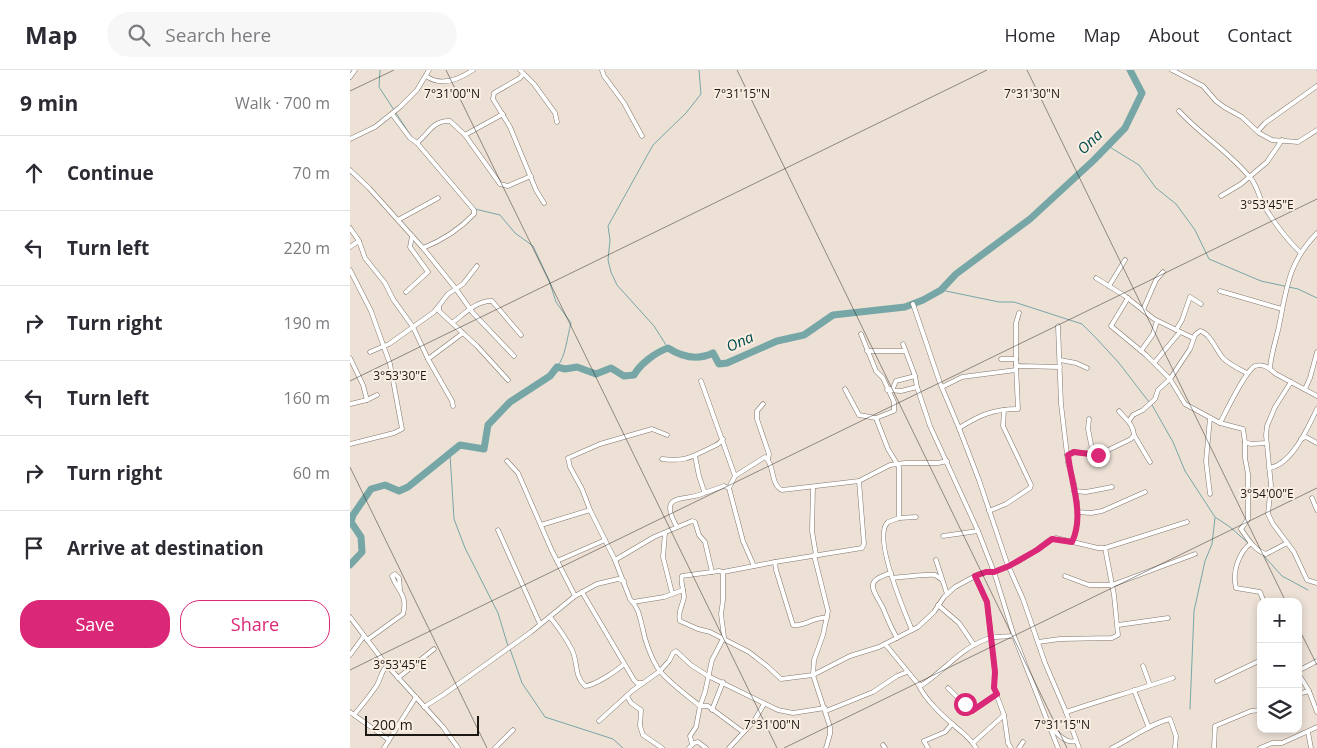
<!DOCTYPE html>
<html lang="en">
<head>
<meta charset="utf-8">
<style>
	body { margin:0; font-family:"Open Sans",sans-serif; background:#f7f7f7; color:#2b2b33 }
	.controls { position:absolute; right:15px; bottom:15px; display:grid; overflow:hidden; border-radius:10px; box-shadow:0 2px 8px #0003 }
	.controls button { width:45px; height:45px; display:grid; place-items:center; padding:0; border:0; border-bottom:1px solid #e1e1e2; background:#fff; color:#2b2b33; font:25px sans-serif }
	.scale { position:absolute; left:15px; bottom:12px; width:114px; box-sizing:border-box; padding-left:5px; border:2px solid #1c1814; border-top:0; font-size:14px; line-height:18px; white-space:nowrap; color:#1c1814; -webkit-text-stroke:4px #faeee3; paint-order:stroke }
	.stop { position:absolute; width:15px; height:15px; margin:-11px; border:4px solid #db2777; border-radius:50%; background:#fff }
	.stop.end { background:#db2777; border-color:#fff; box-shadow:0 1px 5px #0008 }
	.list { margin:0; padding:0; list-style:none }
	h2 { display:flex; justify-content:space-between; align-items:center; height:65px; margin:0; padding:0 20px; font-size:21px }
	h2 small { font-size:16px; font-weight:400; color:#7c7c81 }
	.list li { display:grid; grid-template-columns:32px 1fr auto; gap:15px; align-items:center; box-sizing:border-box; height:75px; padding:0 20px; border-top:1px solid #e1e1e2 }
	.list b { display:block; font-size:19px; white-space:nowrap }
	.list em { font-size:16px; font-style:normal; color:#7c7c81 }
	.actions { display:flex; gap:10px; padding:15px 20px }
	.actions a { flex:1; padding:11px 0; border:1px solid #db2777; border-radius:20px; text-align:center; font-size:18px; color:#db2777 }
	.actions .main { background:#db2777; color:#fff }
	.icon { flex:none; width:28px; height:28px; fill:none; stroke:currentColor; stroke-width:2; stroke-linecap:round; stroke-linejoin:round }
	.map { position:relative; flex:none; width:967px; height:678px; overflow:hidden }
	header { display:flex; align-items:center; gap:30px; box-sizing:border-box; height:70px; padding:0 25px; background:#fff; border-bottom:1px solid #e1e1e2 }
	header strong { font-size:24px }
	nav { display:flex; gap:28px; margin-inline-start:auto; font-size:18px }
	.search { width:350px; height:45px; background:#f7f7f7; display:flex; align-items:center; gap:12px; box-sizing:border-box; padding:0 18px; border-radius:28px; color:#7c7c81; font-size:19px }
	main { display:flex }
	aside { flex:1; background:#fff }
	.map>svg:first-child { display:block }
	.lines { fill:none; stroke-linecap:round; stroke-linejoin:round }
	.stream { stroke:#77a6a7; stroke-width:1 }
	.river { stroke:#77a6a7; stroke-width:7 }
	.minor-casing { stroke:#81766d; stroke-width:5 }
	.minor { stroke:#fff; stroke-width:4 }
	.route { stroke:#db2777; stroke-width:6 }
	.ticks { fill:none; stroke:#1c1814; stroke-width:1; stroke-opacity:0.45 }
	.labels { text-anchor:middle; stroke-width:4; stroke-linejoin:round; paint-order:stroke }
	.water-label { font-size:15px; font-style:italic; fill:#004c4e; stroke:#faeee3 }
	.ticks-label { font-size:12px; text-anchor:middle; fill:#1c1814; stroke:#faeee3; stroke-width:4; stroke-linejoin:round; paint-order:stroke }
</style>
</head>
<body>
<header>
<strong>Map</strong>
<div class="search"><svg class="icon" aria-label="search" viewBox="0 0 24 24"><circle cx="10" cy="10" r="6"/><path d="M15 15l6 6"/></svg>Search here</div>
<nav><a>Home</a><a>Map</a><a>About</a><a>Contact</a></nav>
</header>
<main>
<aside>
<h2>9 min<small>Walk · 700 m</small></h2>
<ul class="list">
<li><svg class="icon" aria-label="ahead" viewBox="0 0 24 24"><path d="M12 20V5M6 11l6-6 6 6"/></svg><div><b>Continue</b></div><em>70 m</em></li>
<li><svg class="icon" aria-label="left" viewBox="0 0 24 24"><path d="M17 20v-9H6M10 6l-5 5 5 5"/></svg><div><b>Turn left</b></div><em>220 m</em></li>
<li><svg class="icon" aria-label="right" viewBox="0 0 24 24"><path d="M7 20v-9h11M14 6l5 5-5 5"/></svg><div><b>Turn right</b></div><em>190 m</em></li>
<li><svg class="icon" aria-label="left" viewBox="0 0 24 24"><path d="M17 20v-9H6M10 6l-5 5 5 5"/></svg><div><b>Turn left</b></div><em>160 m</em></li>
<li><svg class="icon" aria-label="right" viewBox="0 0 24 24"><path d="M7 20v-9h11M14 6l5 5-5 5"/></svg><div><b>Turn right</b></div><em>60 m</em></li>
<li><svg class="icon" aria-label="arrive" viewBox="0 0 24 24"><path d="M6 21V4h12l-3 4 3 4H6"/></svg><div><b>Arrive at destination</b></div></li>
</ul>
<div class="actions"><a class="main">Save</a><a>Share</a></div>
</aside>
<div class="map">
<svg width="967" height="678" viewBox="0 0 967 678">
	<rect width="100%" height="100%" fill="#ede1d6"/>
	<g class="lines">
		<g class="stream">
			<polyline points="30,0 29,17 44,40"/>
			<polyline points="46,43 63,69"/>
			<polyline points="758,76 789,95 806,118 826,134 845,160 859,189 911,211 948,219 967,228"/>
			<polyline points="76,86 93,106"/>
			<path d="M125,139l25,6 15,18 18,13 16,34 7,22 15,21c-4,14 -5,33 -14,44"/>
			<polyline points="591,220 649,232 664,232 732,254 746,268 769,293 799,332"/>
			<polyline points="318,278 304,256 267,215 261,202 258,190 260,170 258,156 303,75 336,43 351,24 349,0"/>
			<polyline points="802,335 823,372 835,401 865,447 880,457 898,473"/>
			<polyline points="100,384 104,449 115,478 148,543 158,576"/>
			<polyline points="913,485 932,506 958,520"/>
			<polyline points="160,579 172,613 195,647 263,669 273,678"/>
			<polyline points="840,639 844,541 855,491 862,474 865,448"/>
		</g>
		<path class="river" d="M0,495l12,-13 -1,-15 -10,-15 2,-7 18,-26 14,-4 14,6 9,-4 52,-42 24,4 4,-24 22,-23 40,-26 7,-9 8,2 12,-2 19,7 15,-6 13,8 10,-1c6,-11 22,-23 34,-27 14,9 29,13 45,5l6,11 8,-1 50,-22 27,-6 29,-20 72,-8 18,-7 18,-10 15,-16 74,-55 64,-59 31,-32 17,-35 -12,-23"/>
		<defs>
			<g id="minor">
				<polyline points="170,0 184,14 205,43 207,52"/>
				<polyline points="252,0 254,6 274,33 292,66"/>
				<polyline points="822,0 853,16 866,31 874,37 892,47 909,63 922,70 948,72 967,60"/>
				<polyline points="173,4 170,8 144,23 143,29 160,57 186,120 194,133"/>
				<path d="M76,6c15,11 32,4 47,-6"/>
				<polyline points="0,7 5,0"/>
				<path d="M829,41c23,25 52,42 73,69 5,7 7,16 11,24 10,17 23,35 38,49"/>
				<path d="M42,44l18,24 7,5c12,-10 16,-23 33,-22l15,14 38,-21"/>
				<polyline points="908,61 915,53 967,16"/>
				<polyline points="115,65 150,114 158,116 181,106"/>
				<polyline points="0,69 25,57 50,37 67,20 79,0"/>
				<path d="M67,73l57,67v4c-15,16 -31,26 -51,34"/>
				<polyline points="0,100 19,118 73,178 106,219 123,243 164,286"/>
				<polyline points="871,126 891,114 917,92 932,70"/>
				<polyline points="48,150 88,128"/>
				<polyline points="0,158 9,171 15,188 35,213 43,229 63,257 78,289 102,331 103,336"/>
				<polyline points="0,177 9,171"/>
				<polyline points="0,200 21,241 40,294 52,359 44,363 0,374"/>
				<polyline points="746,208 775,226 804,249 843,268"/>
				<polyline points="759,216 775,190"/>
				<polyline points="870,221 932,239"/>
				<polyline points="56,222 78,202 60,177 62,166"/>
				<polyline points="778,228 761,256 796,285 820,309 835,334 870,353 893,359 895,372 901,374 916,373"/>
				<polyline points="563,234 590,313 609,358 629,410 657,493 673,529 695,593 716,642 729,678"/>
				<path d="M89,237v4l13,12c11,-8 25,-23 40,-22l29,34"/>
				<polyline points="793,240 806,210 813,202"/>
				<polyline points="102,253 127,276 158,310"/>
				<path d="M708,256l3,78 7,59c8,23 15,57 4,79"/>
				<polyline points="826,260 832,250 840,227 851,234"/>
				<polyline points="553,274 565,306 567,317 580,356 628,461 644,502 664,566 708,678"/>
				<polyline points="517,281 555,281"/>
				<polyline points="791,281 803,264 807,251"/>
				<polyline points="20,282 39,274 84,242 98,224 113,214 127,196"/>
				<polyline points="0,288 13,315 17,330"/>
				<polyline points="78,289 113,263"/>
				<polyline points="651,289 666,289 666,295 669,296 710,297"/>
				<polyline points="666,289 666,253 669,243"/>
				<polyline points="710,290 726,293 737,298"/>
				<polyline points="804,293 830,262"/>
				<path d="M920,298c1,-14 6,-28 9,-42 8,-39 9,-63 38,-93"/>
				<polyline points="565,306 546,311 543,318 537,320 551,321 567,317"/>
				<polyline points="351,311 385,406"/>
				<polyline points="941,312 925,337 917,356 916,365 921,415 918,444 923,454 944,482 957,510 967,513"/>
				<polyline points="592,317 612,307 666,300"/>
				<polyline points="495,319 509,345 526,348 544,341 544,332 533,308 526,301 511,264"/>
				<polyline points="955,319 960,308 967,282"/>
				<polyline points="0,334 17,330 27,325"/>
				<polyline points="413,334 407,341 407,349 419,384 418,389"/>
				<polyline points="526,348 538,379 549,397 549,448"/>
				<polyline points="739,349 738,359 743,384"/>
				<path d="M779,351l4,-6 10,-5 12,-11 3,-9 12,-11 20,-30 5,-14 5,-4c10,2 16,19 23,27 7,7 16,11 24,15"/>
				<path d="M870,353c6,-11 25,-52 35,-57 9,-3 15,3 21,8l41,22"/>
				<path d="M609,358c21,-13 34,-19 59,-19l-2,-44"/>
				<path d="M317,365l-15,-6 -52,15 -32,14 2,9 12,22 8,21 25,50 15,39c9,9 10,19 13,31 2,11 8,27 14,37 7,12 32,30 43,39l5,-14 7,-32 12,-23 -3,-23 2,-14v-28"/>
				<polyline points="784,365 800,392"/>
				<polyline points="951,369 956,367 967,373"/>
				<path d="M895,372v16l3,16v45l-7,10c6,9 14,22 25,25l21,-11"/>
				<path d="M717,385l6,-3 25,3 33,-16 3,-4c-1,-12 -9,-16 -15,-24"/>
				<polyline points="345,386 349,406 354,421 357,422 374,416 379,418"/>
				<path d="M312,389c23,3 29,-2 48,-11 6,-3 9,-3 13,-9"/>
				<polyline points="157,391 168,403 202,481 225,526"/>
				<path d="M919,398c23,-3 39,-41 48,-59"/>
				<path d="M509,411l5,63 -2,4 -87,14 -52,10 -4,-1 -37,5c-2,7 2,14 2,21 -1,8 -7,15 -4,24l18,8 12,3 39,20 18,14 14,13 32,-4 37,-19 29,-9 39,-20 16,-15 10,-15 11,-10 24,-13 12,-3 3,1c15,-5 28,-12 41,-21 8,-4 11,-12 21,-13l42,10h7l82,-26"/>
				<polyline points="463,417 462,461 466,485"/>
				<polyline points="724,421 736,422 762,417"/>
				<polyline points="860,424 856,391 860,348"/>
				<polyline points="962,428 967,440"/>
				<polyline points="639,441 656,434 680,418 681,415 653,356 654,340"/>
				<polyline points="727,442 741,443 752,441 795,422"/>
				<polyline points="191,455 240,440"/>
				<path d="M327,457c-22,-38 13,-24 29,-35"/>
				<polyline points="148,460 190,554"/>
				<polyline points="315,463 313,487 322,523"/>
				<polyline points="593,466 628,461"/>
				<path d="M901,473c-13,10 -19,30 -15,45l24,4 4,10"/>
				<polyline points="464,485 478,541 473,565 464,590 463,605 480,657 480,664 476,678"/>
				<polyline points="265,490 304,467 342,451 345,452 349,465 355,472 362,502"/>
				<polyline points="586,490 597,524"/>
				<polyline points="207,491 255,470"/>
				<path d="M425,492l1,8 17,55c11,2 22,-9 34,-7"/>
				<path d="M404,496l-11,-25 -14,-53 6,-12 30,-19c10,7 5,28 17,33l77,-9 31,-16 15,-2h33l9,-2"/>
				<path d="M541,503c-28,8 -18,16 -8,35 4,10 8,20 14,30"/>
				<polyline points="625,506 637,532 645,602 644,618 654,645 658,673 661,678"/>
				<polyline points="715,506 739,515 762,515 845,484"/>
				<path d="M543,508c6,-1 38,-4 42,-3 2,1 4,3 6,4"/>
				<polyline points="232,522 284,610 287,613 293,613"/>
				<polyline points="283,532 314,527 333,520"/>
				<polyline points="588,535 609,553 624,575"/>
				<polyline points="0,547 34,592 93,657 108,678"/>
				<path d="M200,547c8,10 16,21 22,33 6,12 2,26 13,36 9,0 33,-16 39,-22"/>
				<polyline points="768,555 818,548"/>
				<path d="M562,560c-8,-19 -40,-94 -24,-108l11,-4 17,-1"/>
				<path d="M17,570l36,-26c5,-19 -5,-22 -11,-38l3,-2 4,4 1,11"/>
				<polyline points="688,572 710,569 762,568 768,565 764,525 755,478"/>
				<path d="M535,574l33,40 4,1c22,-14 39,-37 65,-46 8,-3 19,-2 27,-3"/>
				<polyline points="0,585 14,566"/>
				<polyline points="793,596 800,615"/>
				<polyline points="948,601 967,591"/>
				<polyline points="948,603 959,621 967,642"/>
				<polyline points="48,608 84,579"/>
				<polyline points="867,611 911,590"/>
				<path d="M568,614c8,17 25,32 39,44 8,7 14,11 19,20"/>
				<polyline points="598,618 621,641 647,624"/>
				<polyline points="784,620 799,658"/>
				<polyline points="948,624 959,621"/>
				<polyline points="277,626 281,633 291,640 290,656 293,665 312,678"/>
				<polyline points="74,637 93,625 181,562 225,526 247,514 268,509 274,511"/>
				<polyline points="362,640 373,612"/>
				<polyline points="476,641 523,622 547,606 557,602"/>
				<polyline points="0,642 39,670"/>
				<path d="M716,642c36,-12 71,-22 107,-34"/>
				<path d="M4,645c8,-10 16,-19 23,-30 4,-7 4,-14 10,-19"/>
				<polyline points="249,651 282,621 310,601 319,591 323,583 326,581 341,595 358,606 428,640 443,643 475,638"/>
				<path d="M699,657c10,6 15,17 27,14"/>
				<polyline points="958,662 961,678"/>
				<polyline points="623,673 654,645"/>
				<polyline points="342,674 340,666 346,657 350,636 358,636 393,662"/>
				<polyline points="533,675 535,678"/>
				<polyline points="34,678 66,627"/>
				<polyline points="145,678 163,660"/>
				<polyline points="339,678 344,673 348,672 356,678"/>
				<polyline points="379,678 404,651 414,634"/>
				<polyline points="578,678 574,671 595,662 602,654"/>
				<polyline points="669,678 673,672"/>
				<path d="M762,678c19,-9 37,-24 58,-29l6,17 -1,12"/>
				<polyline points="864,678 865,656 901,641 911,640"/>
				<polyline points="910,678 922,673 932,673 967,657"/>
			</g>
		</defs>
		<use href="#minor" class="minor-casing"/>
		<use href="#minor" class="minor"/>
	</g>
	<g class="lines">
		<path class="route" d="M615,634l7,7 25,-17 -3,-6 1,-16 -8,-70 -12,-26 11,-4h8l15,-6 28,-16 15,-11 20,3c13,-27 -1,-59 -4,-87l6,-3 24,3"/>
	</g>
	<path class="ticks" d="M96,0l331,678M387,0l330,678M677,0l259,532M967,0v1M0,21l44,-21M0,311l637,-311M0,397l137,281M948,557l19,38M0,600l967,-471M434,678l533,-260"/>
	<g class="labels">
		<g class="water-label">
			<text transform="translate(740 72) rotate(-44)" y="5">Ona</text>
			<text transform="translate(390 272) rotate(-24)" y="5">Ona</text>
		</g>
	</g>
	<g class="ticks-label">
		<text x="102" y="28">7°31'00"N</text>
		<text x="682" y="28">7°31'30"N</text>
		<text x="392" y="28">7°31'15"N</text>
		<text x="917" y="139">3°53'45"E</text>
		<text x="50" y="310">3°53'30"E</text>
		<text x="917" y="428">3°54'00"E</text>
		<text x="50" y="599">3°53'45"E</text>
		<text x="422" y="659">7°31'00"N</text>
		<text x="712" y="659">7°31'15"N</text>
	</g>
</svg>
<div class="controls">
<button>+</button>
<button>−</button>
<button><svg class="icon" aria-label="layers" viewBox="0 0 24 24"><path d="M12 4l9 5-9 5-9-5zM3 14l9 5 9-5"/></svg></button>
</div>
<div class="scale">200 m</div>
<div class="stop" style="left:615px;top:634px"></div>
<div class="stop end" style="left:748px;top:385px"></div>
</div>
</main>
</body>
</html>
